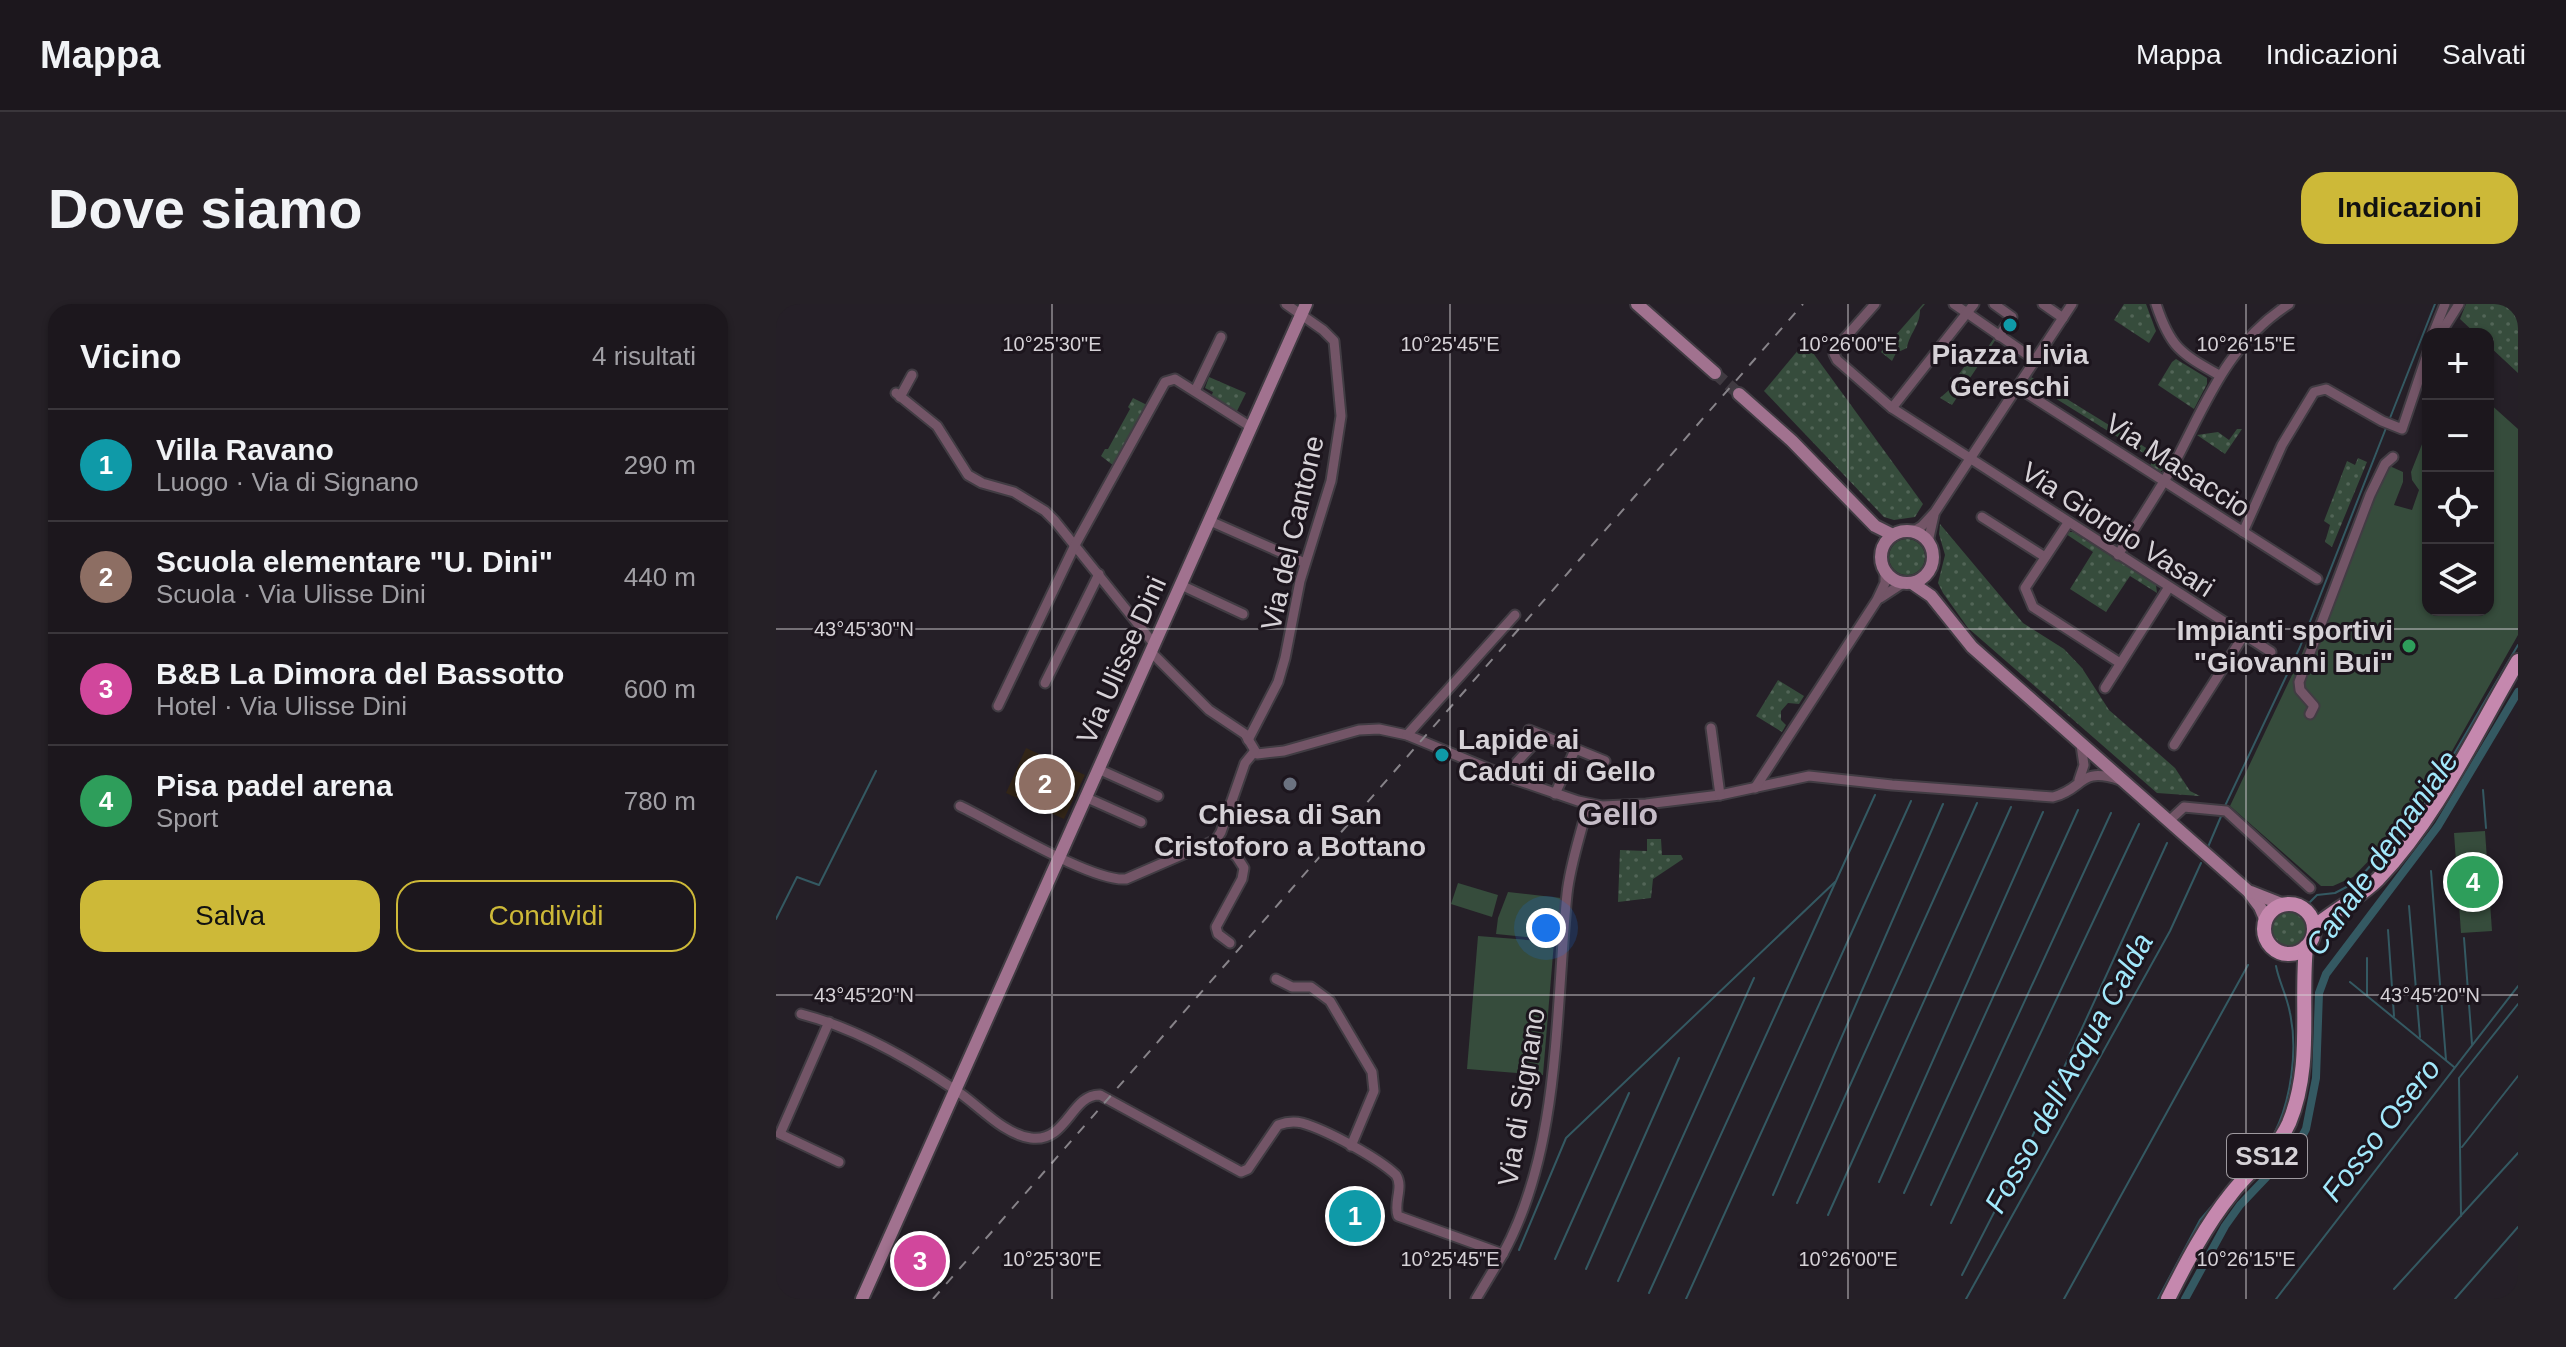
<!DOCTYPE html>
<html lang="it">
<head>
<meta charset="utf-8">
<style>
	body { margin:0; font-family:Helvetica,sans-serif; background:#252026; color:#f1f3f6 }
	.controls { position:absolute; right:24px; top:24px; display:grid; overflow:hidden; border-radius:16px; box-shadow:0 2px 6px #0004 }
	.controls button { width:72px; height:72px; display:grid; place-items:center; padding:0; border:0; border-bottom:2px solid #3a363b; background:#1c171d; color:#f1f3f6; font:40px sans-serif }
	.you { position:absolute; left:770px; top:624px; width:28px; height:28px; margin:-20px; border:6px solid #fff; border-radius:50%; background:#1a73e8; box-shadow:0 0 0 12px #1a73e833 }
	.badge { display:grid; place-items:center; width:52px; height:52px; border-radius:50%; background:#cdb938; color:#fff; font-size:26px; font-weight:700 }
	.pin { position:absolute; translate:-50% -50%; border:4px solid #fff; box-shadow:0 2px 8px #0006 }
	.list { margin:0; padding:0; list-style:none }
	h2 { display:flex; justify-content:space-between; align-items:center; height:104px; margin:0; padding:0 32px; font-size:34px }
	h2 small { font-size:26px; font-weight:400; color:#a09fa4 }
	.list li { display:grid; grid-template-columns:52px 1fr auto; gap:24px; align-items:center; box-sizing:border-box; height:112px; padding:0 32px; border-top:2px solid #3a363b }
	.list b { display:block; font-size:30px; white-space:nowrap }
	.list p { margin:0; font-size:26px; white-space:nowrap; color:#a09fa4 }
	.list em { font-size:26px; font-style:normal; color:#a09fa4 }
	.actions { display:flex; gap:16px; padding:24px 32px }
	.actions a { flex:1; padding:18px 0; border:2px solid #cdb938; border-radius:24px; text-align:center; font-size:28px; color:#cdb938 }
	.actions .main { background:#cdb938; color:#111 }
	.icon { flex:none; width:44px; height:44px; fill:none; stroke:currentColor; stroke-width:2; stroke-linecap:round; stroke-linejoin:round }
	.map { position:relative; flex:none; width:1742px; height:995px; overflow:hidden; border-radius:24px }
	header { display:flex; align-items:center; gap:48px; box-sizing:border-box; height:112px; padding:0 40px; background:#1c171d; border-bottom:2px solid #3a363b }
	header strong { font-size:38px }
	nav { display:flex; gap:44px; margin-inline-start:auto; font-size:28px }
	.intro { display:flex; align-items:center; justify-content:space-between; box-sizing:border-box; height:192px; padding:0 48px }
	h1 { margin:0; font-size:56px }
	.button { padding:20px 36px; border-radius:24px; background:#cdb938; color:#111; font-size:28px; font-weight:700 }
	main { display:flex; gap:48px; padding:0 48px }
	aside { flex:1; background:#1c171d; border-radius:24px; box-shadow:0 2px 6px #0004 }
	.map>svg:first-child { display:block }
	.education { fill:#332618 }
	.grass { fill:url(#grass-dots) }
	.pitch { fill:#364c3c }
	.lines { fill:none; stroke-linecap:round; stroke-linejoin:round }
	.stream { stroke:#345962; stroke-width:2 }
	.canal { stroke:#345962; stroke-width:8 }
	.secondary-tunnel { stroke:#403a41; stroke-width:12; stroke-dasharray:12 6; stroke-linecap:butt }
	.street-casing { stroke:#413c43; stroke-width:13 }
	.secondary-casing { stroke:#413c43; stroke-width:16 }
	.primary-casing { stroke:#413c43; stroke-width:18 }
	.street { stroke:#735567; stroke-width:9 }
	.secondary { stroke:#a1728f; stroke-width:12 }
	.primary { stroke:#c588ae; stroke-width:14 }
	.rail { stroke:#878389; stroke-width:2; stroke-dasharray:10 10; stroke-linecap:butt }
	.ticks { fill:none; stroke:#d6d2d7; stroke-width:2; stroke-opacity:0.45 }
	.culture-dot { fill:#0f9aa8; stroke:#1c151d; stroke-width:3 }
	.leisure-dot { fill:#2e9e5b; stroke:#1c151d; stroke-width:3 }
	.worship-dot { fill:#6b7280; stroke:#1c151d; stroke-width:3 }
	.labels { text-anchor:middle; stroke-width:6; stroke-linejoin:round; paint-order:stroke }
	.shield { fill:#1c151d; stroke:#9e999f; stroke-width:2 }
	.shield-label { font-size:26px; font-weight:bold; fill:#d6d2d7 }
	.poi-label { font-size:28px; font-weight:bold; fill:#d6d2d7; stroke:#1c151d }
	.street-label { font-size:28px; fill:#d6d2d7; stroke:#1c151d }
	.water-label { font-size:30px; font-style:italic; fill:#a2e8fb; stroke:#1c151d }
	.quarter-label { font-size:32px; font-weight:bold; fill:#c5bcc7; stroke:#1c151d }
	.ticks-label { font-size:20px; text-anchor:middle; fill:#d6d2d7; stroke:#1c151d; stroke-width:6; stroke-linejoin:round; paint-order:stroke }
</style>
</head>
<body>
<header>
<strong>Mappa</strong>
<nav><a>Mappa</a><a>Indicazioni</a><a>Salvati</a></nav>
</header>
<div class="intro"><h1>Dove siamo</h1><a class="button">Indicazioni</a></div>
<main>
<aside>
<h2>Vicino<small>4 risultati</small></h2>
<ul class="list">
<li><span class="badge" style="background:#0f9aa8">1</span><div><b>Villa Ravano</b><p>Luogo · Via di Signano</p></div><em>290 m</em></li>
<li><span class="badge" style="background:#8d6e63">2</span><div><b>Scuola elementare &quot;U. Dini&quot;</b><p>Scuola · Via Ulisse Dini</p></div><em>440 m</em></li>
<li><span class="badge" style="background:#d1479c">3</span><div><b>B&amp;B La Dimora del Bassotto</b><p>Hotel · Via Ulisse Dini</p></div><em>600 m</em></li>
<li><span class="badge" style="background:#2e9e5b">4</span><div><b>Pisa padel arena</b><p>Sport</p></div><em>780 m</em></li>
</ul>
<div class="actions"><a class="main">Salva</a><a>Condividi</a></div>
</aside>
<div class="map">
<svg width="1742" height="995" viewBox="0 0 1742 995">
	<defs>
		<pattern id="grass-dots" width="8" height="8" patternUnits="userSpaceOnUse" patternTransform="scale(2)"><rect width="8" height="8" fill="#364c3c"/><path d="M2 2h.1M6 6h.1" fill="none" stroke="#526557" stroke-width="1.8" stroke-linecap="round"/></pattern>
	</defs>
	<rect width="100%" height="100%" fill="#251f27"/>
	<polygon class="education" points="250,444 309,471 288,515 230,489"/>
	<g class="grass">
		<path d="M1147,0h2l-5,6c0,16 -11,24 -13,38l-11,5 -4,8 -11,-9z"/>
		<polygon points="1348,0 1370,0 1380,27 1373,39 1338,16"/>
		<polygon points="1690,0 1742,0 1742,69 1712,41 1712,30 1700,30 1684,15"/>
		<polygon points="1218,34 1220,35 1176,101 1164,94 1173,86 1174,74 1183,70 1191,59 1204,55"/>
		<polygon points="1029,38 1147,200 1139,213 1118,216 1108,213 988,87"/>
		<polygon points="1400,55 1431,74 1431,80 1418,105 1382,81 1396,58"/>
		<polygon points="433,73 470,89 460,109 435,93 437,88 429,84"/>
		<polygon points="1255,73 1393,158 1389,165 1383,168 1374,162 1377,155 1253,78"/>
		<polygon points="357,94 371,101 338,162 325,152 329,145 332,145 354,105 352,103"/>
		<polygon points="1461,125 1466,125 1449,150 1421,131 1442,128 1453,136"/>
		<polygon points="1582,154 1591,158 1556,243 1549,238 1554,221 1548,217 1571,157 1579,161"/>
		<polygon points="1164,220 1247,319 1288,345 1306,364 1333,406 1399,464 1414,487 1424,492 1381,489 1192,324 1167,289 1162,279 1169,251 1163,230"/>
		<polygon points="1293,228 1297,228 1380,281 1381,289 1354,272 1330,308 1294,285 1317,248 1290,230"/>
		<circle cx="1131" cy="253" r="18"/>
		<polygon points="1002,376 1028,392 1023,400 1012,399 1005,407 1005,416 1010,421 1006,428 980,412"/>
		<polygon points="871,535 885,535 886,551 905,551 907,555 877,575 875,594 842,598 844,546 871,547"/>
		<polygon points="1511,606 1525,610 1532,623 1527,637 1513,643 1499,637 1494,625 1498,613"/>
	</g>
	<g class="pitch">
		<polygon points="1712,98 1742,125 1742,331 1643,505 1577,573 1557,582 1545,582 1454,502 1525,352 1601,164 1607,159 1627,168 1627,178 1618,201 1636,206 1643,186 1636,176 1635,168 1652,125 1652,306 1712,306"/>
		<polygon points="1709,527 1716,627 1685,629 1678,529"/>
		<polygon points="682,579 722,591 716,613 675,600"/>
		<polygon points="732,588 785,594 781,636 720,630 722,614"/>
		<polygon points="702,632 778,638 767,771 691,765"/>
	</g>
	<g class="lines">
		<g class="stream">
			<polyline points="1614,114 1659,0"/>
			<polyline points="1707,486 1710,524"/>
			<polyline points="1448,504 1524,343 1610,124"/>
			<polyline points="1432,543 1446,510"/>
			<polyline points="1655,567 1670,756"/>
			<polyline points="1533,599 1541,591 1559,589 1580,578 1648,501 1742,341"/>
			<polyline points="1633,602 1644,733"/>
			<polyline points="0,615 21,573 43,581 100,467"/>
			<polyline points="1612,626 1618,712"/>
			<polyline points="1688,634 1696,740"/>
			<polyline points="1591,654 1591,692"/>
			<polyline points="1574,678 1678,763"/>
			<polyline points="1686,843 1742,772"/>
			<polyline points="1103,878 1267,508"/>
			<polyline points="1128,889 1302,506"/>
			<polyline points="997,891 1167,500"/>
			<polyline points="1021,899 1201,499"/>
			<polyline points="1155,901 1335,509"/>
			<polyline points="1052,911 1235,503"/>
			<polyline points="1685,912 1683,774 1742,700"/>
			<polyline points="1175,919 1363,520"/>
			<polyline points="743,946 790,834 1059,578"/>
			<polyline points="779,955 853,789"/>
			<polyline points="810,965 903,754"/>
			<polyline points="1186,971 1251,844 1391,539"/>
			<polyline points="842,977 978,674"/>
			<polyline points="1618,985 1742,849"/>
			<polyline points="873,989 1099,491"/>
			<polyline points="910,995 1135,497"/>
			<polyline points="1190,995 1394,627 1425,559"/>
			<polyline points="1288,995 1472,661"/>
			<path d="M1382,995l42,-79 74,-86c17,-33 24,-84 16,-121 -3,-17 -11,-31 -14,-47"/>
			<polyline points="1500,995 1742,682"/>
			<polyline points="1679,995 1742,923"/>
		</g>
		<polyline class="canal" points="1409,995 1449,922 1464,901 1522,840 1530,825 1540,774 1543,689 1550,670 1662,522 1742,388"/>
		<polyline class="secondary-tunnel" points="939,69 963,90"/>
		<defs>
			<g id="street">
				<polyline points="1099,0 1061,43 1058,50 1061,56 1116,104 1495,348"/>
				<polyline points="1178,0 1259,56"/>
				<polyline points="1218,0 1236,13 1223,32"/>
				<polyline points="1267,0 1287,14"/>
				<path d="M1380,0c14,43 24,49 63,71"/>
				<polyline points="1657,30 1669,0"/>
				<polyline points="1664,30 1683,0"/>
				<polyline points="1241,83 1541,275"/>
				<polyline points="419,87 445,33"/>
				<polyline points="120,89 161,122 192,171 206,179 238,188 269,207 279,217 378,340"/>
				<polyline points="124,93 136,71"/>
				<polyline points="1116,104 1198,0"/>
				<polyline points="1206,213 1269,253"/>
				<polyline points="434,217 529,259"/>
				<polyline points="1292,219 1249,284 1257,303 1344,359"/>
				<polyline points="1136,228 1146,222 1159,208 1296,0"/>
				<polyline points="1467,228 1506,141 1538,88 1550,85 1606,117 1626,125 1652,48"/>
				<polyline points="1152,238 1158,211"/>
				<path d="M1342,251c18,-30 38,-59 55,-89 33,-62 53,-121 116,-162"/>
				<polyline points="405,281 467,310"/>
				<polyline points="1104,294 1127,279"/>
				<path d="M375,348l58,58 36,24 12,20 27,-3 75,-21 20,-1 28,6 104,43 67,23 24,5 44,-2 74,-9 89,-19 83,9 161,12c32,-8 25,-31 67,-17"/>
				<polyline points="269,379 323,270"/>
				<polyline points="1329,384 1393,283"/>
				<polyline points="222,402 299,241 389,78 399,75 475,123"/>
				<polyline points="1534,410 1538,402 1524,386 1523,378 1594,191 1609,160 1617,153"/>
				<polyline points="935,424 944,491"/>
				<polyline points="753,426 829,457"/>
				<polyline points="631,431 739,311"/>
				<polyline points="472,436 502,378 509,354 524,277 555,177 565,112 558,37 547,26 510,0"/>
				<polyline points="1398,441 1468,331"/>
				<polyline points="322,465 382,492"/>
				<polyline points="735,474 741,458 765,432"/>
				<polyline points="1303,476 1308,461 1305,441"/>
				<polyline points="979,484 1101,296 1109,279 1109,268"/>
				<polyline points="779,490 799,446"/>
				<polyline points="309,493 365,518"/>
				<path d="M184,502c36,17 132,76 166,73l90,-39 5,-8 24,-69 9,-11"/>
				<polyline points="1393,517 1408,503 1450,507 1534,584"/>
				<polyline points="440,536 461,553 468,564 466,575 440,623 442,630 454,639"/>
				<polyline points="500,675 516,683 535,683 554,697 596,768 598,787 575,842"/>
				<path d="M25,710c54,14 107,44 153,75 24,15 48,45 77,49 36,5 40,-44 69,-43l141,77 7,-3 30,-44c8,-3 16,-4 24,-2 25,7 76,35 94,52 8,12 -3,28 2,41l105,38c58,-106 52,-243 64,-360 3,-30 14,-60 21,-90"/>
				<polyline points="53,718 4,830 63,858"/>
				<polyline points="700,995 727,950"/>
			</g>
			<g id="secondary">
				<polyline points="861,0 939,69"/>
				<polyline points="963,90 1016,137 1099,222 1117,231"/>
				<circle cx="1131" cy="253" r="26"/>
				<polyline points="1136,279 1155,292 1196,343 1472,587 1484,603 1490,617"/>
				<polyline points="1475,588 1508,601"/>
				<polyline points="86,995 530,0"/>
			</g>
			<g id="primary">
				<circle cx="1513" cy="625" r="25"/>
				<path d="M1538,623c20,-16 47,-31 64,-48 59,-62 97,-145 140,-218"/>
				<path d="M1392,995c18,-36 38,-74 63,-105 18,-24 45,-42 58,-71 24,-58 11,-116 17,-176"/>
			</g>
		</defs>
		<use href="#street" class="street-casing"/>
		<use href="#secondary" class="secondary-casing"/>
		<use href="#primary" class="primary-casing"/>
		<use href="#street" class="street"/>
		<use href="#secondary" class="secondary"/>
		<use href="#primary" class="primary"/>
		<polyline class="rail" points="157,995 1027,0"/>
	</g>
	<path class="ticks" d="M276,0v995M674,0v995M1072,0v995M1470,0v995M0,325h1742M0,691h1742"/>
	<g class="culture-dot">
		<circle cx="1234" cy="21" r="8"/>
		<circle cx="666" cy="451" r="8"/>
	</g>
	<circle class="leisure-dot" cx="1633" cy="342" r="8"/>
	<circle class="worship-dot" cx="514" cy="480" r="8"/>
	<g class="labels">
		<rect class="shield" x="1451" y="830" width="80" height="44" rx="6"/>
		<g class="shield-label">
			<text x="1491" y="861">SS12</text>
		</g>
		<g class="poi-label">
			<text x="1234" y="60">Piazza Livia<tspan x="1234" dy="32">Gereschi</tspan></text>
			<text x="1617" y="336" text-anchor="end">Impianti sportivi<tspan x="1617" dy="32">"Giovanni Bui"</tspan></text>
			<text x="682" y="445" text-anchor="start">Lapide ai<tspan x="682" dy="32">Caduti di Gello</tspan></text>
			<text x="514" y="520">Chiesa di San<tspan x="514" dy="32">Cristoforo a Bottano</tspan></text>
		</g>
		<g class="street-label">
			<text transform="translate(1402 161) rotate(33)" y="10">Via Masaccio</text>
			<text transform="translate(1342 225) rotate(33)" y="10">Via Giorgio Vasari</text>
			<text transform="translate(516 229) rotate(-77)" y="10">Via del Cantone</text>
			<text transform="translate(345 356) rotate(-66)" y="10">Via Ulisse Dini</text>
			<text transform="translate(745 793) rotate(-81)" y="10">Via di Signano</text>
		</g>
		<g class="water-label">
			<text transform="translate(1606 549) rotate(-55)" y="10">Canale demaniale</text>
			<text transform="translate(1293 769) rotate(-61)" y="10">Fosso dell'Acqua Calda</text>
			<text transform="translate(1605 826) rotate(-52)" y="10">Fosso Osero</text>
		</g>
		<g class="quarter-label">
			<text x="842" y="521">Gello</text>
		</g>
	</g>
	<g class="ticks-label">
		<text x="276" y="47">10°25'30"E</text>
		<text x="674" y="47">10°25'45"E</text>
		<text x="1072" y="47">10°26'00"E</text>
		<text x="1470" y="47">10°26'15"E</text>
		<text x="88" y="332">43°45'30"N</text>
		<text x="88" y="698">43°45'20"N</text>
		<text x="1654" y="698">43°45'20"N</text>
		<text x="276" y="962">10°25'30"E</text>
		<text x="674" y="962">10°25'45"E</text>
		<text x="1072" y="962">10°26'00"E</text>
		<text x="1470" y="962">10°26'15"E</text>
	</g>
</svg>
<div class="controls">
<button>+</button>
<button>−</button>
<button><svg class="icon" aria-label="locate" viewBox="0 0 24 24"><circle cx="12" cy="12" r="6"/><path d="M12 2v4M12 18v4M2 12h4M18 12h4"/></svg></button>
<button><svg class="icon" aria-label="layers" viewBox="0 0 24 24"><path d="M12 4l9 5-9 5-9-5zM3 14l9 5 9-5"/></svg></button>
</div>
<div class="you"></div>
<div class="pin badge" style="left:579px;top:912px;background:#0f9aa8">1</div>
<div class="pin badge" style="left:269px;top:480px;background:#8d6e63">2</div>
<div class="pin badge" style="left:144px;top:957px;background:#d1479c">3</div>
<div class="pin badge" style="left:1697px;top:578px;background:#2e9e5b">4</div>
</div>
</main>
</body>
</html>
